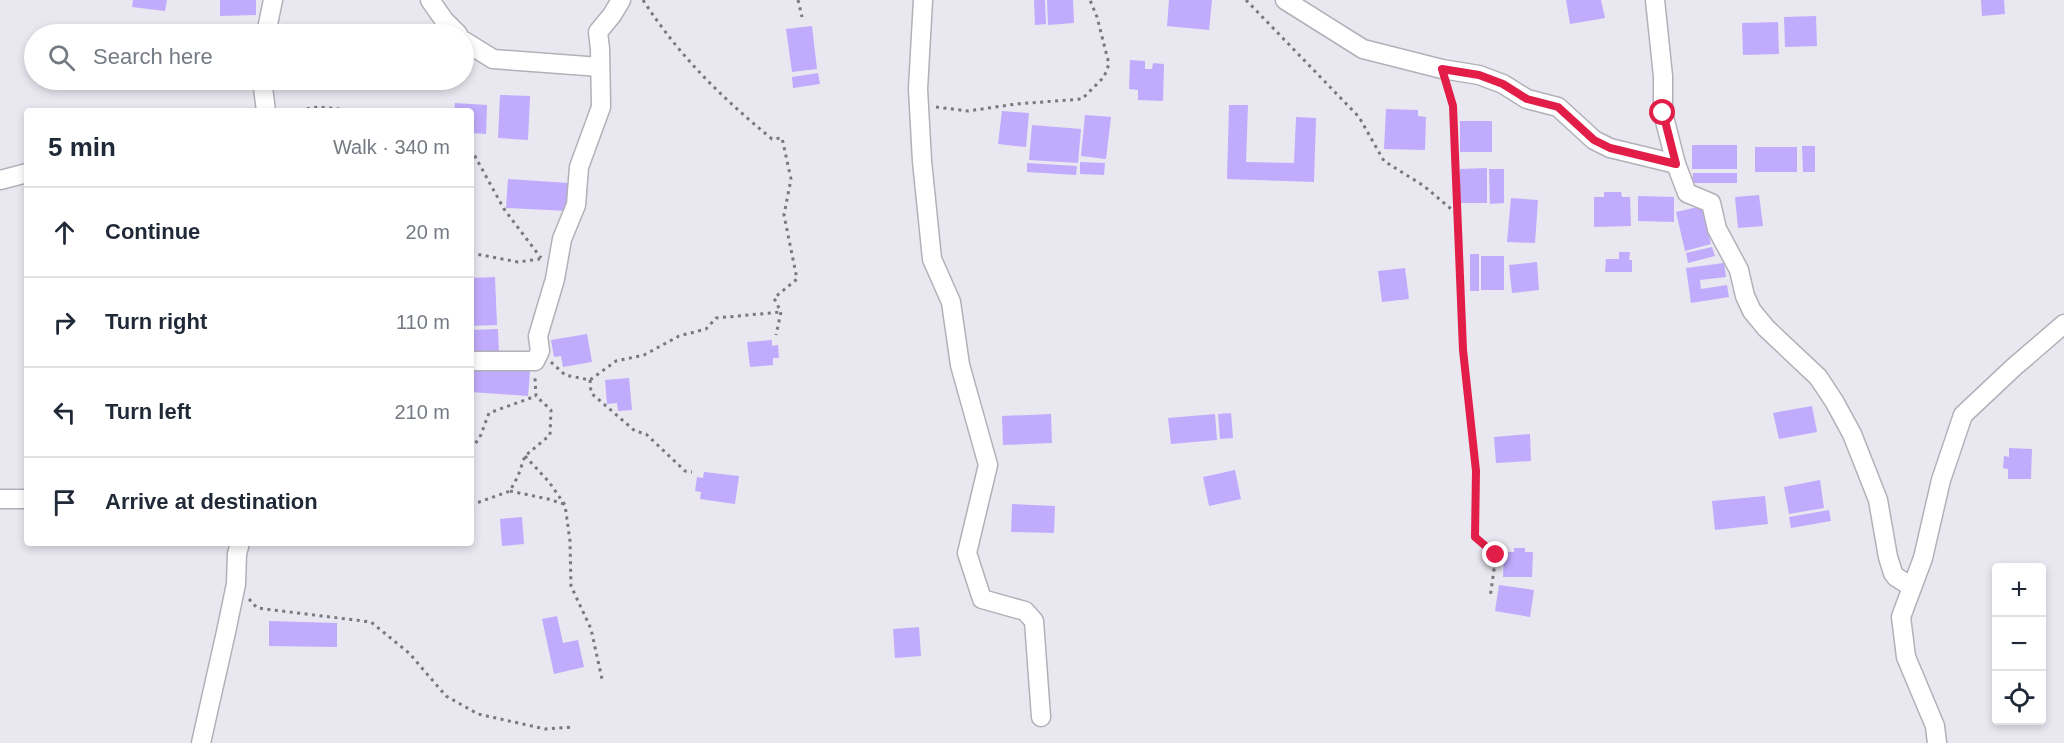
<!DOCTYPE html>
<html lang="en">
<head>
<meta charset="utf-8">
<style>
	body { margin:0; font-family:Helvetica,sans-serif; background:#f6f6f7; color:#1f2937 }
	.controls { position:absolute; right:18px; bottom:18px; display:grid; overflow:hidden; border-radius:6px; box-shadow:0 3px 9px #0003 }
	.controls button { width:54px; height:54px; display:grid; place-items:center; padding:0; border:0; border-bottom:2px solid #e0e1e3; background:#fff; color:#1f2937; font:30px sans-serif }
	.stop { position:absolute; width:18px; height:18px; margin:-14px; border:4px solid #e11d48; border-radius:50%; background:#fff }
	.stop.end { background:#e11d48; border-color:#fff; box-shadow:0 2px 6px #0008 }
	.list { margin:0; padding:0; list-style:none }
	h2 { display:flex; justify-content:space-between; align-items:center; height:78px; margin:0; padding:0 24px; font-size:26px }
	h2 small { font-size:20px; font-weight:400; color:#747a83 }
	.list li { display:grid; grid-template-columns:39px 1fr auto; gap:18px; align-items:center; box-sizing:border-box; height:90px; padding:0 24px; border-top:2px solid #e0e1e3 }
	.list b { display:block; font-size:22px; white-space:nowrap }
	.list em { font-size:20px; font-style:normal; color:#747a83 }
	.icon { flex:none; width:33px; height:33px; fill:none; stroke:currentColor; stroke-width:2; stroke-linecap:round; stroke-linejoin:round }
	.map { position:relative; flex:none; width:2064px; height:743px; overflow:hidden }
	.search { position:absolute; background:#fff; box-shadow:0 3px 9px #0003; left:24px; top:24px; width:450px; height:66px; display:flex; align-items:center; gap:15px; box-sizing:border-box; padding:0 21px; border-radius:33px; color:#747a83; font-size:22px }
	.panel { position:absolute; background:#fff; box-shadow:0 3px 9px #0003; left:24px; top:108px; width:450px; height:438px; border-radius:6px }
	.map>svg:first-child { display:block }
	.building { fill:#c1abfc }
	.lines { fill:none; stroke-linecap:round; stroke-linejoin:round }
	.street-casing { stroke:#b2b0b8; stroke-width:21 }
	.path { stroke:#79787d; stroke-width:3; stroke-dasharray:3 4.5; stroke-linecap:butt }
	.street { stroke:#fff; stroke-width:18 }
	.route { stroke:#e11d48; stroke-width:8 }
</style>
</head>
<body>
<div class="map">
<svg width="2064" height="743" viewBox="0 0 2064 743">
	<rect width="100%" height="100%" fill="#e9e7f0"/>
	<g class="building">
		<polygon points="133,0 167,0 165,11 132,7"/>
		<polygon points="220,0 256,0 256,15 220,16"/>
		<polygon points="1034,0 1045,0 1046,24 1035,25"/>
		<polygon points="1047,0 1073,0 1074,23 1048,25"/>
		<polygon points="1169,0 1212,0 1209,30 1167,26"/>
		<polygon points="1566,0 1601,0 1605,18 1570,24"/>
		<polygon points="1981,0 2004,0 2005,14 1982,16"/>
		<polygon points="1816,16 1817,46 1785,47 1784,17"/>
		<polygon points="1778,22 1779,54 1743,55 1742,23"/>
		<polygon points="812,26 817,69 792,72 786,29"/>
		<polygon points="417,27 446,32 446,34 415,34"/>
		<polygon points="1130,60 1145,61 1145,69 1152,69 1153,63 1164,64 1163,101 1138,100 1138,90 1129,89"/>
		<polygon points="818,73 820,84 793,88 792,77"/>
		<polygon points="500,95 530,96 528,140 498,138"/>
		<polygon points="455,103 487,105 486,134 471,133 471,111 454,111"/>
		<polygon points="1229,105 1248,105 1246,162 1294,163 1296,117 1316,118 1314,182 1227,179"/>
		<polygon points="1386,109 1418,110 1418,116 1426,117 1425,150 1384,149"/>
		<polygon points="1002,111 1029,113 1026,147 998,144"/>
		<polygon points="1085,115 1111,117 1106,159 1081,156"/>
		<rect x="1460" y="121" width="32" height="31"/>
		<polygon points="1032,125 1081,129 1078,163 1029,160"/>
		<rect x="1692" y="145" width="45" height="24"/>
		<polygon points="1802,146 1815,146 1815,172 1803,172"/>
		<rect x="1755" y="147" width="42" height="25"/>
		<polygon points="1080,162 1105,163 1104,175 1080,174"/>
		<polygon points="1027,163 1077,166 1076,175 1027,172"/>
		<polygon points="1487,168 1487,203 1460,203 1460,169"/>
		<polygon points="1489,169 1504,169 1504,203 1490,204"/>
		<polygon points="1693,173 1737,173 1737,183 1692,183"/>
		<polygon points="508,179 569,183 568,211 506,208"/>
		<polygon points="1604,192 1621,192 1622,197 1630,197 1631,226 1594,227 1594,197 1604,197"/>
		<polygon points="1759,195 1763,226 1738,228 1735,197"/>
		<polygon points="1638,196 1674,197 1674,222 1638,221"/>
		<polygon points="1511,198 1538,200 1535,243 1507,242"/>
		<polygon points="1702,206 1711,244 1685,251 1676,212"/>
		<polygon points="1712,247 1715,256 1688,263 1686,253"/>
		<polygon points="1619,252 1630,252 1629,260 1632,260 1632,272 1605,272 1606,259 1619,259"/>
		<rect x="1470" y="254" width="9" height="37"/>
		<rect x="1481" y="256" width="23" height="34"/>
		<polygon points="1537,262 1539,290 1512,293 1509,265"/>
		<polygon points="1724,263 1726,277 1700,280 1701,289 1727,285 1729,297 1691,303 1686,268"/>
		<polygon points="1405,268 1409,299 1382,302 1378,271"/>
		<polygon points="495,277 497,325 471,326 471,278"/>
		<polygon points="498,329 499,354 471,356 471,330"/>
		<polygon points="587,334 592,362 563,367 561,356 554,357 551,340"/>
		<polygon points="772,340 772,346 778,345 779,358 773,358 773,365 750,367 747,342"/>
		<polygon points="471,367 530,371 528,396 471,392"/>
		<polygon points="629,378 632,410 618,411 617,403 607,404 605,380"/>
		<polygon points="1812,406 1817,432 1779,439 1773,413"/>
		<polygon points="1231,413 1233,438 1220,439 1218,414"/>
		<polygon points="1051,414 1052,443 1003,445 1002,416"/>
		<polygon points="1215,414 1217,440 1171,444 1168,418"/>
		<polygon points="1530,434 1531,461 1496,463 1494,437"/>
		<polygon points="2009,448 2032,449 2031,479 2008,479 2008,469 2003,468 2004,456 2009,457"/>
		<polygon points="1235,470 1241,499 1209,506 1203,477"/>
		<polygon points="704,472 739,476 735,504 700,499 701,492 695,491 697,477 703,478"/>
		<polygon points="1820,480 1824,508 1789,514 1784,487"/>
		<polygon points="1765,496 1768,524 1715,530 1712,501"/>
		<polygon points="1012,504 1055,506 1054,533 1011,532"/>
		<polygon points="1829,510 1831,521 1791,528 1789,517"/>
		<polygon points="522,517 524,544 502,546 500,519"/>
		<polygon points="1514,548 1525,548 1525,552 1533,552 1532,577 1503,577 1504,552 1514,552"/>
		<polygon points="1499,585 1534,590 1530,617 1495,611"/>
		<polygon points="557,616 563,643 578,640 584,667 554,674 542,619"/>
		<polygon points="269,621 337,623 337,647 269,646"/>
		<polygon points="919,627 921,656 895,658 893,629"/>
	</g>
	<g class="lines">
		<defs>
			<g id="street">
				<polyline points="430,0 444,20 458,34"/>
				<polyline points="923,0 918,89 922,161 932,259 951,302 960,365 988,465 967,553 982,599 1025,611 1034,621 1041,717"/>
				<polyline points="1285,0 1363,49 1442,69 1479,75 1503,84 1527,99 1558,107 1594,140 1610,148 1676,164 1687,193 1711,203 1717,229 1739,270 1745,296 1752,311 1766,328 1818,377 1834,401 1852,434 1878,500 1888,557 1893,573 1896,577 1912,587"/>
				<polyline points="1655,0 1663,76 1663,113 1676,164"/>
				<polyline points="266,34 273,0"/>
				<polyline points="464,41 493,59 600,67"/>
				<polyline points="262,80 266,111"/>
				<polyline points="0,180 27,173"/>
				<polyline points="471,361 535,361 540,351 538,336 555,279 562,239 576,205 579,167 601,107 600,49 598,32 612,15 621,0"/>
				<polyline points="0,499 27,499"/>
				<polyline points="201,743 226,632 236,584 237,554 240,543"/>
				<polyline points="1937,743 1935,726 1906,657 1901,617 1923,558 1941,480 1963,415 2014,367 2064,324"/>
			</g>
		</defs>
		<use href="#street" class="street-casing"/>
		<g class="path">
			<path d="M643,0c37,57 77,96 129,139l10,-1 9,41 -7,36 13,64 -23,19 7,14 -5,23"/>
			<polyline points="798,0 802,17"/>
			<polyline points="1246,0 1359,117 1384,161 1424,186 1457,214"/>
			<polyline points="1447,85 1453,106 1463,350 1476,471 1475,537 1496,555 1490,598"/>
			<polyline points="936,107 968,111 1016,104 1082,99 1104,77 1109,64 1097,17 1090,0"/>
			<polyline points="292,111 318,107 361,111"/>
			<polyline points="471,149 504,209 541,258"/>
			<polyline points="471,253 518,262 540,259"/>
			<polyline points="551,362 565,375 590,380 616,361 644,355 679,336 706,329 716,318 781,312"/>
			<polyline points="590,380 591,393 635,431 646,434 685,471 692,472"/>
			<polyline points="471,449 480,437 489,413 536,396"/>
			<polyline points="525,456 549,482 565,505 570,541 571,586 591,629 602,679"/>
			<polyline points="510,491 548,499 564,504"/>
			<polyline points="471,505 510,491 518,476 525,456 550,435 551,410 536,396 535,378"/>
			<polyline points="249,599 257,608 371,622 409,653 446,696 478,714 545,729 573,727"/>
		</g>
		<use href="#street" class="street"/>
	</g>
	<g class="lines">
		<polyline class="route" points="1496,555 1475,537 1476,471 1463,350 1453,106 1442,69 1479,75 1503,84 1527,99 1558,107 1594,140 1610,148 1676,164 1663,113"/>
	</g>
</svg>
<div class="controls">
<button>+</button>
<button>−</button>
<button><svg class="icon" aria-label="locate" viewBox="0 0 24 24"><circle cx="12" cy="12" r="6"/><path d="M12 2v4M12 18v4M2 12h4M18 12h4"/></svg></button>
</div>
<div class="stop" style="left:1663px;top:113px"></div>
<div class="stop end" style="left:1496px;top:555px"></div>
<div class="search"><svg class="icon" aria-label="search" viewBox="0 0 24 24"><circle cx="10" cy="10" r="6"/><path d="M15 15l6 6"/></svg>Search here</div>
<section class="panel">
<h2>5 min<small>Walk · 340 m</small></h2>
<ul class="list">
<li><svg class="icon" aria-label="ahead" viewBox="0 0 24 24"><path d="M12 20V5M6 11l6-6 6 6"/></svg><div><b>Continue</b></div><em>20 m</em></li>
<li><svg class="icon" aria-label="right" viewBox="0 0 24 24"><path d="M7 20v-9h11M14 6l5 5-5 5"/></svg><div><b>Turn right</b></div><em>110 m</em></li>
<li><svg class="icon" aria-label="left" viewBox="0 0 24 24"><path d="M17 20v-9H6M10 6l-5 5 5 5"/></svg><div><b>Turn left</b></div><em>210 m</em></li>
<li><svg class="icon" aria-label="arrive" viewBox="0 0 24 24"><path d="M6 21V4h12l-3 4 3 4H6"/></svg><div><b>Arrive at destination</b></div></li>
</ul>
</section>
</div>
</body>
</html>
